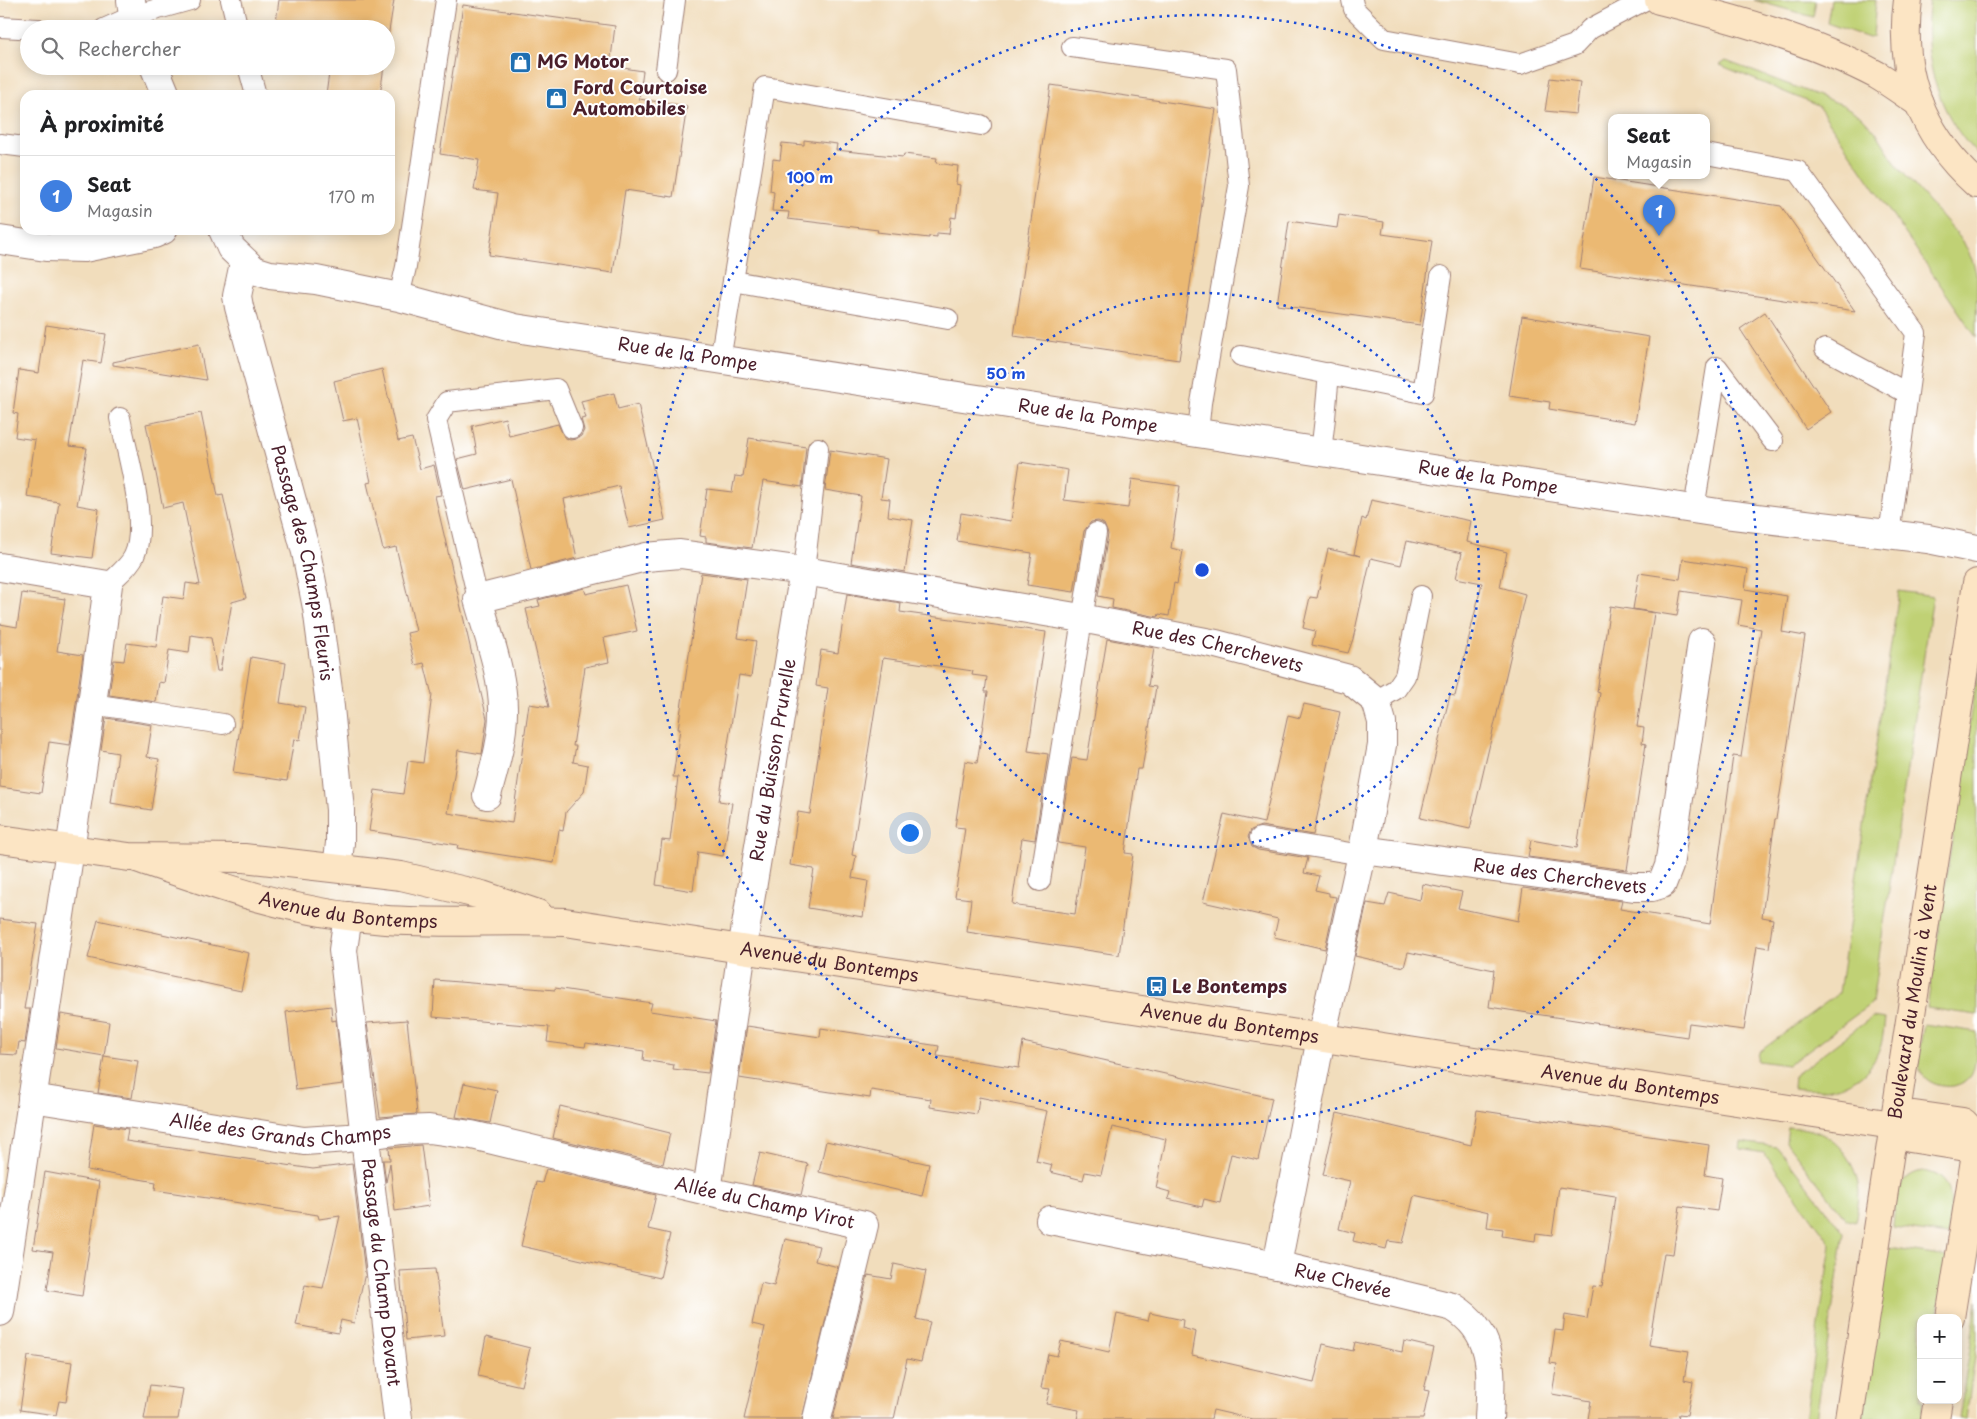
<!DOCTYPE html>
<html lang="fr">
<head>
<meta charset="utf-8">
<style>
	body { margin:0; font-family:"Playpen Sans",sans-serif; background:#f2f2f2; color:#202124 }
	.controls { position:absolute; right:15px; bottom:15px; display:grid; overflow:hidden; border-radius:10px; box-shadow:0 2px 12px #0003 }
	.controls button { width:45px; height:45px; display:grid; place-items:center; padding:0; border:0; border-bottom:1px solid #e0e0e0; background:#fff; color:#202124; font:25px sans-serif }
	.you { position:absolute; left:909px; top:832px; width:18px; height:18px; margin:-12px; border:4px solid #fff; border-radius:50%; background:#1a73e8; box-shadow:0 0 0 8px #1a73e833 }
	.badge { display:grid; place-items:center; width:32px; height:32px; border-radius:50%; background:#ea580c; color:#fff; font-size:16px; font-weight:700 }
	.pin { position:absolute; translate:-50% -41px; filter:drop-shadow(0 1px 2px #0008) }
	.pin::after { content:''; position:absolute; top:26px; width:18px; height:15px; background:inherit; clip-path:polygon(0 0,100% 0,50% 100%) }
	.popup { position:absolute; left:1608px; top:114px; width:102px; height:65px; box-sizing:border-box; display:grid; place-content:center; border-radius:10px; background:#fff; filter:drop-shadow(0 1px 4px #0005); font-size:16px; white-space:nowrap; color:#757577 }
	.popup b { font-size:19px; color:#202124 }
	.popup::after { content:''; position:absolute; left:50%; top:100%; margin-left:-10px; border:10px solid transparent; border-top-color:#fff }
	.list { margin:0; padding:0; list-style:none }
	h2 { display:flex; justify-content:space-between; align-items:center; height:65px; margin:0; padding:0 20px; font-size:21px }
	h2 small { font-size:16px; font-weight:400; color:#757577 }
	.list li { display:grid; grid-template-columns:32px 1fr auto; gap:15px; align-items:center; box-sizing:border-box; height:80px; padding:0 20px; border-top:1px solid #e0e0e0 }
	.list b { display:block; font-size:19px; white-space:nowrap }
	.list p { margin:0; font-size:16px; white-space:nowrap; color:#757577 }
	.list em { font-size:16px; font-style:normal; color:#757577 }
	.icon { flex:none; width:28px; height:28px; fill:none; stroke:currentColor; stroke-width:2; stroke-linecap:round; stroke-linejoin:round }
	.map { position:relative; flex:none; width:1977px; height:1419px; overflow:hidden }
	.search { position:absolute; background:#fff; box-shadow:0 2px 12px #0003; left:20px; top:20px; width:375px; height:55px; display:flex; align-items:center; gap:12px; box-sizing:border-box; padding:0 18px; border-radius:28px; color:#757577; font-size:19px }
	.panel { position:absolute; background:#fff; box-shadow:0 2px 12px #0003; left:20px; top:90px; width:375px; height:145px; border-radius:15px }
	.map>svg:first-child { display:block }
	.green { fill:#c0d174; stroke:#857850 }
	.building { fill:#ebb973 }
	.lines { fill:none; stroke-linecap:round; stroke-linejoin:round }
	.lane-casing { stroke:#9e7e74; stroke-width:22 }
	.street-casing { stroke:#9e7e74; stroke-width:30 }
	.secondary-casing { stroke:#9e7e74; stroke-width:30 }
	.lane { stroke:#fff; stroke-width:20 }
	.street { stroke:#fff; stroke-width:28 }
	.secondary { stroke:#fce5c4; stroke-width:28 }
	.ring { fill:none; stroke:#1d4ed8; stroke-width:2.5; stroke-dasharray:2.5 5 }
	.labels { text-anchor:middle; stroke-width:4; stroke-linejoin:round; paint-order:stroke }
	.poi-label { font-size:18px; font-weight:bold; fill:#4a1f2b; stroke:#fff; text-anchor:start }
	.street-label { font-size:18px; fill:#4a1f2b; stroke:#fff }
	.centre { fill:#1d4ed8; stroke:#fff; stroke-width:2.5 }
	.ring-label { font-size:15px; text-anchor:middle; font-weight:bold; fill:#1d4ed8; stroke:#fff; stroke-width:4; stroke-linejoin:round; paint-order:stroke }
</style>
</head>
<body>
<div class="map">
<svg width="1977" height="1419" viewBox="0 0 1977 1419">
	<rect width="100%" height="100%" fill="#fff"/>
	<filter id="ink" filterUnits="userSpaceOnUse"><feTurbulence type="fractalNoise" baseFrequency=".02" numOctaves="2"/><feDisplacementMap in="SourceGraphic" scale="10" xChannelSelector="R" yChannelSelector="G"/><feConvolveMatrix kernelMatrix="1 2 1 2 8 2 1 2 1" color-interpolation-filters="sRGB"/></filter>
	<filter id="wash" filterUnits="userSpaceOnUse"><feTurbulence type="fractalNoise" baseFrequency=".0096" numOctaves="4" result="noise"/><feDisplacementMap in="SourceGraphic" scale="20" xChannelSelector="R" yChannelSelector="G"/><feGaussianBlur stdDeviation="1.12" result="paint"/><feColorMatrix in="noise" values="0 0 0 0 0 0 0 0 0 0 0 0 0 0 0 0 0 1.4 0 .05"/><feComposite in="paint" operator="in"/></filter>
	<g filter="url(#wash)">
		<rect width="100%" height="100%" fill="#f1ddbc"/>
		<g class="green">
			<polygon points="1754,0 1816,0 1813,17"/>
			<polygon points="1831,0 1876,0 1873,37 1869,38 1827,23"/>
			<path d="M1930,0h47v154c-40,-41 -56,-98 -47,-154z"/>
			<polygon points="1726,61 1843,105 1862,117 1876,132 1898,167 1963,241 1973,262 1977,277 1976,337 1818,106 1720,65"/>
			<polygon points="1899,591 1933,596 1872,1003 1788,1065 1758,1061 1759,1052 1839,993"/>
			<polygon points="1977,671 1977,1015 1927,1008"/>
			<path d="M1872,1017l13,2c-1,8 -2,18 -4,26 -13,42 -51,48 -88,43l1,-12z"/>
			<path d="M1924,1024l53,8c0,11 -1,33 -5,42 -10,19 -45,15 -52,-4 -4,-12 2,-33 4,-46z"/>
			<path d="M1788,1127c8,1 16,1 23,3 27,7 46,34 48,61 0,10 -2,20 -4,31l-8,-2 -61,-78z"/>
			<polygon points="1741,1142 1777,1147 1844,1233 1816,1419 1805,1419 1831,1244 1764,1153 1740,1149"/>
			<path d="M1922,1171c37,4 29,38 26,64l-55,-8c2,-23 1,-50 29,-56z"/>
			<polygon points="1888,1248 1947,1257 1937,1318 1921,1318 1921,1400 1924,1400 1922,1419 1863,1419"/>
			<polygon points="1977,1301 1977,1343 1966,1419 1959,1419"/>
		</g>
		<g id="blocks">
			<g class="building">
				<polygon points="279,0 394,0 386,50 386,29 275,29"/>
				<polygon points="463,5 615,26 610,66 643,71 639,99 687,106 673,197 625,190 613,273 489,255 498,193 474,190 479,160 440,154"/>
				<polygon points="330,66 384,66 380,95 326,95"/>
				<polygon points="1550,78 1580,82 1576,114 1545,111"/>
				<polygon points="1051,85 1216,109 1179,360 1014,336"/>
				<polygon points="804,140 837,144 836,150 903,157 904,154 937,158 936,163 958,166 956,184 960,185 956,218 951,217 949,234 937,233 937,237 929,236 929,238 877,232 878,230 788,219 789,212 772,211 774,192 770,191 773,159 780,160 782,143 804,145"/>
				<polygon points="1594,177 1781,206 1855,311 1580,269"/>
				<polygon points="1339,215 1384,222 1382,234 1432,241 1420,325 1277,305 1289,221 1337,228"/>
				<polygon points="1765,312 1831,412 1806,429 1740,329"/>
				<polygon points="1522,316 1649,337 1635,423 1549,409 1550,402 1509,396"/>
				<polygon points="46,325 106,334 101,363 83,360 69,446 87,448 77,505 99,509 92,558 51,553 59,502 27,497 35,440 15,437 18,414 13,413 19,370 39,373"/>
				<polygon points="199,344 206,380 113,365 113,362"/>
				<polygon points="382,369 398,441 412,438 420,469 434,465 441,495 435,496 487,719 482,754 458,750 448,813 512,823 529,704 549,707 526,609 540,606 538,600 584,588 586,594 626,585 637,631 604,638 609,662 585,667 573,746 576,746 573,762 588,765 584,792 566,812 563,831 559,830 554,863 457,848 458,845 369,831 375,790 403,794 408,761 423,763 432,695 424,663 415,665 407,633 416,631 396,547 383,550 367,483 371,482 357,418 343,421 334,381"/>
				<polygon points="614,393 618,409 638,404 665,520 629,528 619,486 564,499 577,558 531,570 511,479 465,490 457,459 477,454 472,426 505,418 509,436 558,424 564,437 570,440 576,439 581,436 584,430 581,419 586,418 581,401"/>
				<polygon points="201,413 218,496 223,495 246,598 232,602 220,671 217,671 211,638 191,635 189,653 169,650 164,683 159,682 156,702 109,695 114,660 124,661 127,643 156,647 163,596 184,599 186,583 200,585 183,503 163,508 146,424"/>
				<polygon points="749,438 806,447 802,487 763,481 752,548 706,542 706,537 700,536 707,489 732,492 735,476 743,477"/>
				<polygon points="830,450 887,459 881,498 890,499 888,516 913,520 905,572 851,563 861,496 825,490"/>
				<polygon points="1020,462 1068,470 1064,500 1128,508 1132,479 1180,486 1171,548 1183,551 1177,584 1174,583 1169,616 1159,614 1158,617 1112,608 1113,599 1098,596 1108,534 1104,524 1098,521 1091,522 1084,531 1074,592 1027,585 1032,553 957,541 961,513 1011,521"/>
				<polygon points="1371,500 1471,521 1467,542 1507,552 1500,587 1525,594 1470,829 1420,818 1450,695 1455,696 1482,583 1456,578 1462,553 1407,541 1401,565 1371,558 1353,639 1348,653 1312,645 1315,631 1303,628 1310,597 1317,598 1328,549 1360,556 1354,554 1362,518 1366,520"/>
				<polygon points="1683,559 1748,569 1745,589 1787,596 1782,632 1805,636 1776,819 1775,819 1762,917 1773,919 1769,948 1757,946 1744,1030 1689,1023 1687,1037 1489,1007 1494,970 1408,952 1404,967 1355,956 1367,903 1385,906 1389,893 1420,900 1423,884 1462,892 1458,908 1518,921 1523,888 1622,901 1620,909 1710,924 1733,756 1741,757 1761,629 1738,625 1742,600 1681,591 1677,616 1633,609 1639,573 1680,579"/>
				<polygon points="701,573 747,579 738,638 756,641 751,677 739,675 719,801 732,803 723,856 698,852 693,891 656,885 662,840 670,841 678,777 673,777 680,729 678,729"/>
				<polygon points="22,593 65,599 57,651 83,655 70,745 49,742 41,793 0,787 0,624 17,627"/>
				<polygon points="847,594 901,603 900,612 1046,632 1028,751 1048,754 1035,840 1022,838 1012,904 1018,905 1018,906 1075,914 1085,847 1058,843 1072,758 1087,760 1107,639 1154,648 1148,686 1156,687 1142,769 1137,769 1125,853 1133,854 1119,955 967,932 971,899 955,897 965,828 955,827 965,761 977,763 988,692 985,692 987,677 972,675 973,671 883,658 852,855 856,856 852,878 868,881 863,917 808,908 814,869 790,865 798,812 810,814 821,736 828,688 816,686 821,650 838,653"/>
				<polygon points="1610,606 1654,613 1637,727 1644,728 1642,743 1646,744 1627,870 1528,857 1531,840 1577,848 1586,791 1600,693 1597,692"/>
				<polygon points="251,657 286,663 280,703 305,707 300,740 294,739 287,781 233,773"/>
				<polygon points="1304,704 1340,712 1313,835 1261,826 1251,830 1248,837 1252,847 1258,850 1308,858 1304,873 1319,876 1315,890 1329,893 1329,896 1336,897 1325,949 1274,937 1278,919 1203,902 1224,814 1264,823 1288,715 1300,718"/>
				<polygon points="106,718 152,725 147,757 159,759 151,810 111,803 118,753 101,750"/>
				<polygon points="0,919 38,924 24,1009 30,1009 25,1043 19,1042 17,1055 0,1054"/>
				<polygon points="98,920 249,953 241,991 88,958"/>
				<polygon points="435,980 555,990 555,988 652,1003 650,1011 716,1021 708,1073 673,1069 674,1065 643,1060 644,1051 586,1043 585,1047 547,1042 549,1027 433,1017"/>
				<polygon points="331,1006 332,1021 336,1020 343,1084 296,1090 286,1012"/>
				<polygon points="61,1014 109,1022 104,1056 56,1048"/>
				<polygon points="407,1020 417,1114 380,1117 367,1023"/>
				<polygon points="747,1026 820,1037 821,1028 939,1046 937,1056 1019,1068 1023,1042 1272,1098 1258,1160 1231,1154 1220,1203 1204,1199 1202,1207 1168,1199 1170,1192 1156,1188 1166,1139 1112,1127 1101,1175 1085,1172 1083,1180 1050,1172 1052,1165 1036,1161 1047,1111 979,1097 977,1114 930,1107 931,1099 871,1090 870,1098 739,1078"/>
				<polygon points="104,1056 138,1061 132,1098 98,1093"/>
				<polygon points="464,1083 497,1090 490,1123 456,1117"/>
				<polygon points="560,1106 670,1133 663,1164 553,1138"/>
				<polygon points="1477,1110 1709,1145 1705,1175 1722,1178 1717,1211 1680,1206 1673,1254 1664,1253 1649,1345 1689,1351 1684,1380 1693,1382 1687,1415 1679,1414 1678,1419 1588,1419 1591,1401 1552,1394 1557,1364 1550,1363 1555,1330 1563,1331 1565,1315 1587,1319 1593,1286 1602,1287 1615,1196 1559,1187 1552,1236 1536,1234 1535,1241 1502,1236 1503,1229 1487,1227 1489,1212 1414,1195 1403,1243 1388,1241 1386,1249 1353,1241 1355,1233 1339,1229 1350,1181 1323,1175 1337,1113 1471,1145"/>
				<polygon points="94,1124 128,1129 126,1141 313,1169 352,1164 365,1273 354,1323 341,1320 338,1333 296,1325 305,1285 323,1288 340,1216 319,1219 318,1215 155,1190 156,1182 87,1170"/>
				<polygon points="826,1141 929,1164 922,1196 819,1172"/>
				<polygon points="421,1145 429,1206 395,1211 390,1163 386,1182 383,1160 390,1160 389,1148"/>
				<polygon points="760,1153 808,1164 801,1195 752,1185"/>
				<polygon points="546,1169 656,1195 648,1229 670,1234 660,1278 521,1246 536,1182 542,1183"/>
				<polygon points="45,1172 99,1182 82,1296 47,1290 53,1252 33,1249"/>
				<polygon points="785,1239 819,1246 815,1261 838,1267 802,1419 744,1419 765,1327 752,1324 761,1283 774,1286"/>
				<polygon points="894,1264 926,1271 916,1319 930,1322 921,1362 907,1359 894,1419 833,1419 868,1275 891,1279"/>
				<polygon points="435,1269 444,1336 406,1340 400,1271"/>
				<polygon points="1150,1313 1183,1320 1182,1328 1196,1332 1192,1355 1314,1383 1323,1344 1353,1351 1355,1342 1402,1352 1404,1341 1434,1348 1424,1390 1429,1391 1423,1419 1252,1419 1213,1410 1211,1419 1077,1419 1079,1410 1046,1404 1050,1389 1041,1388 1048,1354 1057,1356 1061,1341 1109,1352 1117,1314 1148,1321"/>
				<polygon points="486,1337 530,1348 521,1386 478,1376"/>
				<polygon points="28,1356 72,1362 66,1402 59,1401 56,1415 20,1410"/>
				<polygon points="150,1385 183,1389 178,1419 144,1419"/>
			</g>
		</g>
	</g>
	<g filter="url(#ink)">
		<use href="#blocks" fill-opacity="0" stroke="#9e7e74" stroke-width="1"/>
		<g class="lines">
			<defs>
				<g id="lane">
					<polyline points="231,0 238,29"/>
					<polyline points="1352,0 1354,9 1384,39 1520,64 1575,45 1590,29 1645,0"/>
					<polyline points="0,27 38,29"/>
					<polyline points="104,29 133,16 190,0"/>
					<polyline points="1072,47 1226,69 1239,186 1201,403 1198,433"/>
					<polyline points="248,66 256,95"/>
					<polyline points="666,70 675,0"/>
					<polyline points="0,144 25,147"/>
					<polyline points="1706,154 1798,171 1916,333 1889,535"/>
					<polyline points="733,281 948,319"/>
					<polyline points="399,297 406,267 446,0"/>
					<polyline points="1825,349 1907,393"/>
					<polyline points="1241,356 1423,393 1441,276"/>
					<polyline points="720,360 765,87 981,125"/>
					<polyline points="1321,452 1325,418 1329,373"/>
					<polyline points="1694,509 1717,367 1773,441"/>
					<polyline points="804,571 818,448"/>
					<path d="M108,585c8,-9 21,-18 26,-29 15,-32 -7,-102 -14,-138"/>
					<polyline points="478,599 436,420 447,402 556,389 572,428"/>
					<polyline points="1376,701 1396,689 1405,676 1421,596"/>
					<polyline points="92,704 223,724"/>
					<polyline points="1260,838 1362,855"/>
					<polyline points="1040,881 1096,533"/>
				</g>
				<g id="street">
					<polyline points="131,0 133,16 139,29"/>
					<polyline points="154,66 166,95"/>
					<path id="s1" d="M223,230l8,18 23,22 16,5 46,5 83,17 116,31 1210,186 203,25 49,10"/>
					<polyline points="0,240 46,247 84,248 154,234 163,230"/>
					<path id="s2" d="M244,263l-7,33 2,11 67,245 11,56 12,89 11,113v33l-3,25"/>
					<polyline points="0,567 108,585 92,704 0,1312"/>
					<path id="s3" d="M487,795c7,-26 16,-55 16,-83 1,-35 -16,-80 -25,-113l168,-42 34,-3 124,17 277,47 135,26 133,35 27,22 6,21v23l-19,105"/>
					<path id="s4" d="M348,916l-5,34 55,469"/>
					<path id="s5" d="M32,1098l272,43 44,-3 54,-8 27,-1 43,6 235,56 157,34 -47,194"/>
					<path id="s6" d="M707,1191l35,-241 62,-379"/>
					<polyline points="1050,1220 1277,1265"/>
					<path id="s7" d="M1489,1419c2,-45 8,-85 -36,-112l-176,-42 44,-227 42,-188 271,37h18l10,-3 7,-18 33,-224"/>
				</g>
				<g id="secondary">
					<path d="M1659,0c73,18 152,40 218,75 14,8 28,19 42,28"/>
					<path d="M1908,0c-10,73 14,135 69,184"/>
					<polyline points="0,839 129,857 244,858 401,876 482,895 538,914"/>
					<path id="s8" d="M137,858c78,27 155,55 238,61 63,6 127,0 190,3l1328,203"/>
					<polyline points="1893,1125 1914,1115 1963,1122 1977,1136"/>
					<polyline points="1893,1125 1910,1138 1960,1146 1977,1138"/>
					<polyline points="1950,1318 1977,1147"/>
					<path id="s9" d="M1849,1419l128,-836"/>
					<polyline points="1935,1419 1938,1400"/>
				</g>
			</defs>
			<use href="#lane" class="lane-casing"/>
			<use href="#street" class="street-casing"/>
			<use href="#secondary" class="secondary-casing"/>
			<use href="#lane" class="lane"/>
			<use href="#street" class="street"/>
			<use href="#secondary" class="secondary"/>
		</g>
	</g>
	<g class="ring">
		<circle cx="1202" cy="570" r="277"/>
		<circle cx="1202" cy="570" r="555"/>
	</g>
	<defs>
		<symbol id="shop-square" viewBox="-11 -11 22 22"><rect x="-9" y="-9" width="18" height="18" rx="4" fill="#1f6fb2" stroke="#fff"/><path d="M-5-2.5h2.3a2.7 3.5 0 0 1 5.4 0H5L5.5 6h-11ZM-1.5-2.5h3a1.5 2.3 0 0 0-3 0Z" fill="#fff"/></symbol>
		<symbol id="bus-square" viewBox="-11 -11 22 22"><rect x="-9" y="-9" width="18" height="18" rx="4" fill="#1f6fb2" stroke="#fff"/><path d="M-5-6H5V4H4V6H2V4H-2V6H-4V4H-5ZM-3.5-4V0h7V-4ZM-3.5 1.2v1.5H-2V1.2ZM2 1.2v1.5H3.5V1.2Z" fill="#fff"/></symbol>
	</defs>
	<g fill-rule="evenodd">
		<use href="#shop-square" x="508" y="50" width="25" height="25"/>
		<use href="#shop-square" x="544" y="86" width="25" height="25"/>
		<use href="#bus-square" x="1144" y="974" width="25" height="25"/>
	</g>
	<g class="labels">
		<g class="poi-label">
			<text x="537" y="68">MG Motor</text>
			<text x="573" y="94">Ford Courtoise<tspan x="573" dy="21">Automobiles</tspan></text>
			<text x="1172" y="993">Le Bontemps</text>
		</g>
		<g class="street-label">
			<text dy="6" stroke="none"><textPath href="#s1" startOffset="494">Rue de la Pompe</textPath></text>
			<text dy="6" stroke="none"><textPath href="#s1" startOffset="899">Rue de la Pompe</textPath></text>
			<text dy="6" stroke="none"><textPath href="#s1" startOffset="1304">Rue de la Pompe</textPath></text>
			<text dy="6" stroke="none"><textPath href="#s2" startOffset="309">Passage des Champs Fleuris</textPath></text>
			<text dy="6" stroke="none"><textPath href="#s3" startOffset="954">Rue des Cherchevets</textPath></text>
			<text dy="6" stroke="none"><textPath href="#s6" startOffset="436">Rue du Buisson Prunelle</textPath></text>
			<text dy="6" stroke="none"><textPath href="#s7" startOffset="929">Rue des Cherchevets</textPath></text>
			<text dy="6" stroke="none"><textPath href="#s8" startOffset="219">Avenue du Bontemps</textPath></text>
			<text dy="6" stroke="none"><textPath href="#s8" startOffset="704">Avenue du Bontemps</textPath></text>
			<text dy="6" stroke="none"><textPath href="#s9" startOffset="422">Boulevard du Moulin à Vent</textPath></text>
			<text dy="6" stroke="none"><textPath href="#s8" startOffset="1109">Avenue du Bontemps</textPath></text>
			<text dy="6" stroke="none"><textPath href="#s8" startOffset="1514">Avenue du Bontemps</textPath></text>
			<text dy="6" stroke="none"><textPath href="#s5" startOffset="251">Allée des Grands Champs</textPath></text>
			<text dy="6" stroke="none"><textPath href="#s5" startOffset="745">Allée du Champ Virot</textPath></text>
			<text dy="6" stroke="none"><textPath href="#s4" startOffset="359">Passage du Champ Devant</textPath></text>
			<text transform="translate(1343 1281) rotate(13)" y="6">Rue Chevée</text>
		</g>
	</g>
	<circle cx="1202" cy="570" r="8" class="centre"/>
	<g class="ring-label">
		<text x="810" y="183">100 m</text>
		<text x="1006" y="379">50 m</text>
	</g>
</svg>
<div class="controls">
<button>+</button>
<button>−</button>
</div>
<div class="you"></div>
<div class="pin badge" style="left:1659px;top:236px;background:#3f7fe0">1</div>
<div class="popup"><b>Seat</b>Magasin</div>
<div class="search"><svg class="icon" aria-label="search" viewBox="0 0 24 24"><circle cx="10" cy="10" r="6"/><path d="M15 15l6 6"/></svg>Rechercher</div>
<section class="panel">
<h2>À proximité<small></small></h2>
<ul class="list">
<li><span class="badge" style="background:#3f7fe0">1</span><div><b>Seat</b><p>Magasin</p></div><em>170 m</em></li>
</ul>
</section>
</div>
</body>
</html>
